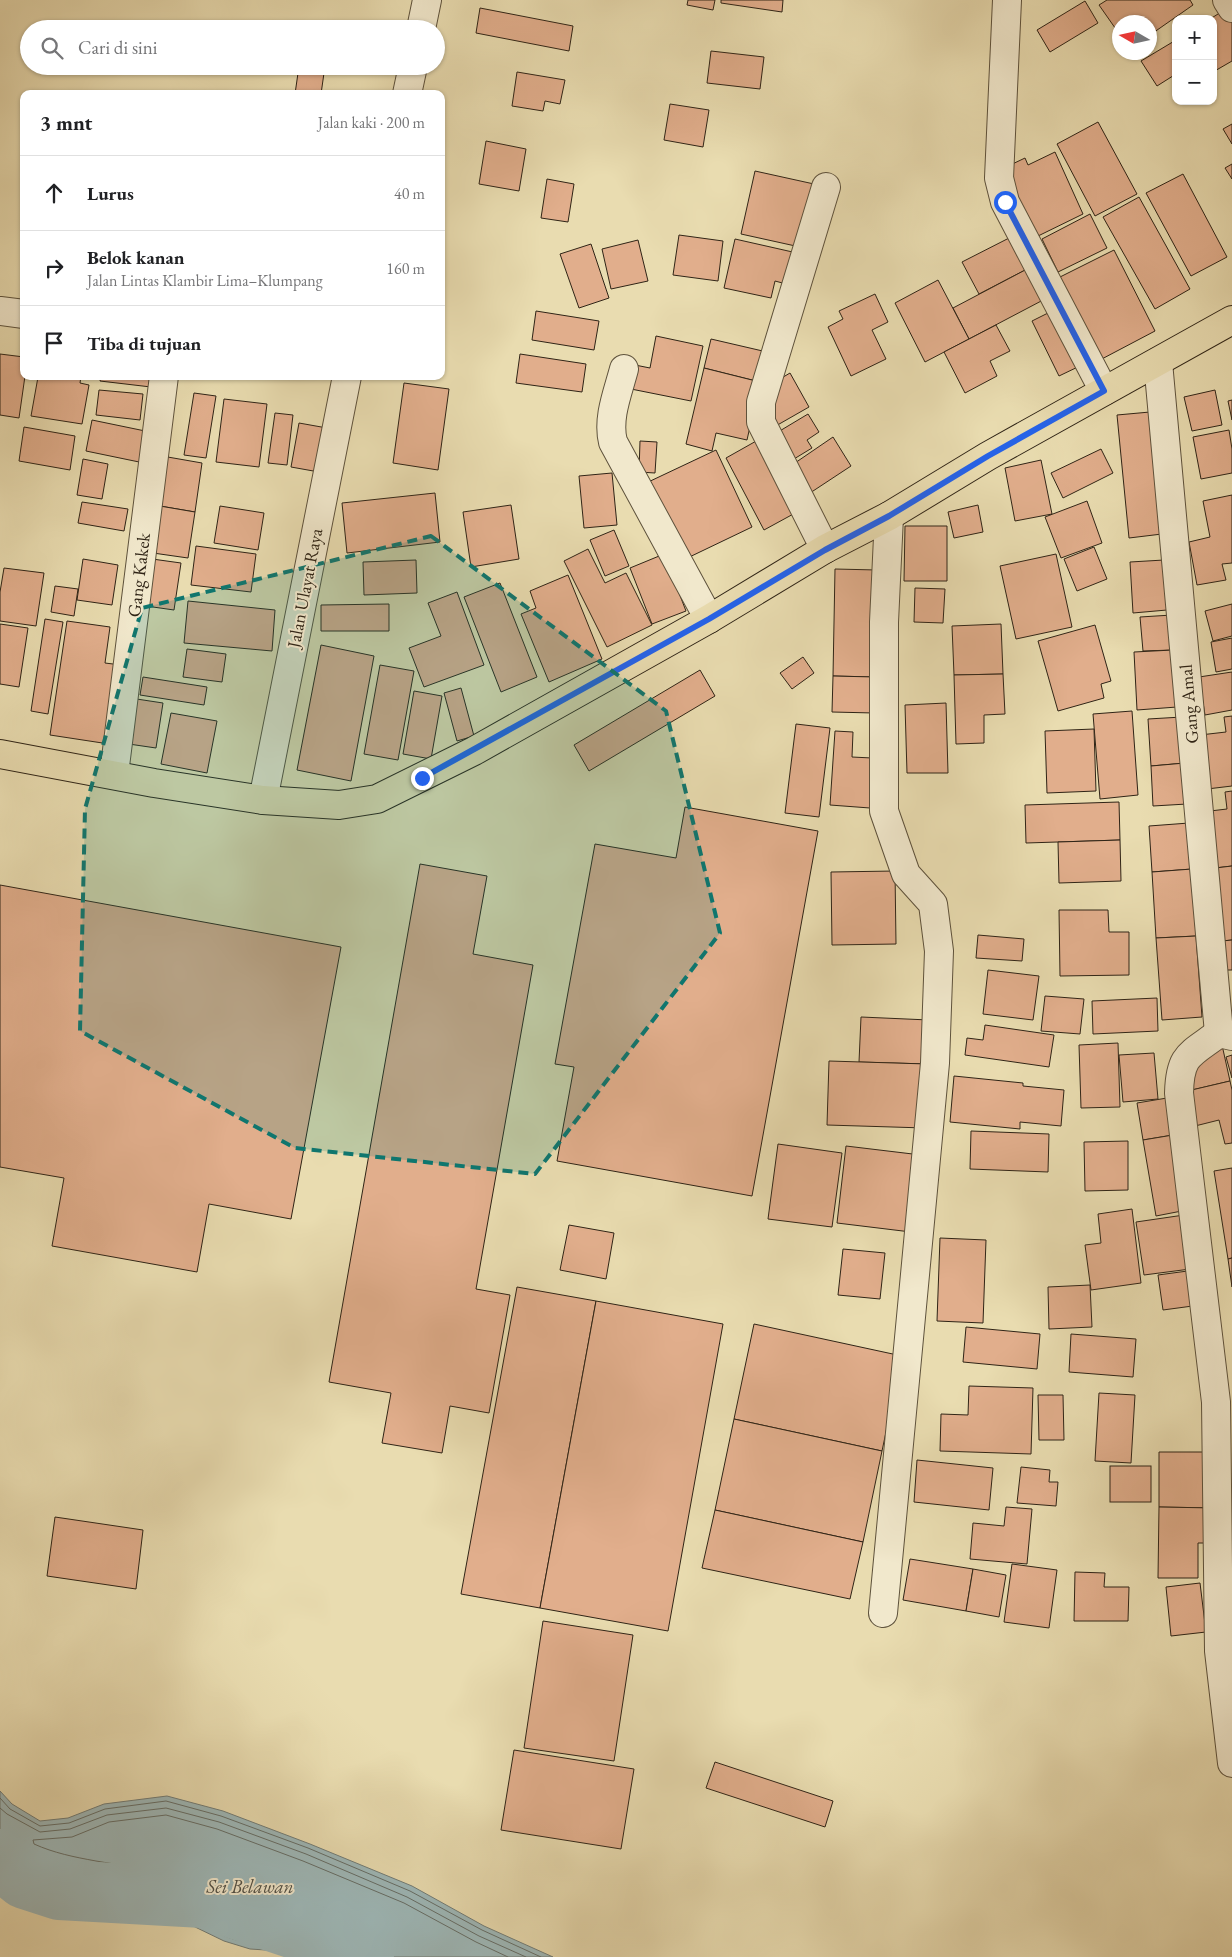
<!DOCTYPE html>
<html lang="id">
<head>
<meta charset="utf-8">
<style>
	body { margin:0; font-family:"EB Garamond",serif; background:#f2f2f2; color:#202124 }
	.controls { position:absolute; right:15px; top:15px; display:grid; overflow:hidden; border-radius:10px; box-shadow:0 1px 4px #0004 }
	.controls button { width:45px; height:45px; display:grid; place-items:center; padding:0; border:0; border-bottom:1px solid #e0e0e0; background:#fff; color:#202124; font:25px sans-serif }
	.compass { position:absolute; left:1112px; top:15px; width:45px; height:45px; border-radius:50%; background:#fff; box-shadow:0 1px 4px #0004; rotate:279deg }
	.stop { position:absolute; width:15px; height:15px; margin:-11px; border:4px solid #2563eb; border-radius:50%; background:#fff }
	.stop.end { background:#2563eb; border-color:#fff; box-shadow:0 1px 5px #0008 }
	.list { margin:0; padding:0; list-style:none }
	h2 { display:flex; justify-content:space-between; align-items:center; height:65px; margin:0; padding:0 20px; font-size:21px }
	h2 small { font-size:16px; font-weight:400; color:#757577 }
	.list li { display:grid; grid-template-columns:32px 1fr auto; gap:15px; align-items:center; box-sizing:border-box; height:75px; padding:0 20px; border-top:1px solid #e0e0e0 }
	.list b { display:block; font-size:19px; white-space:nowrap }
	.list p { margin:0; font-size:16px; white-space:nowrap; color:#757577 }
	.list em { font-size:16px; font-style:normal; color:#757577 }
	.icon { flex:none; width:28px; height:28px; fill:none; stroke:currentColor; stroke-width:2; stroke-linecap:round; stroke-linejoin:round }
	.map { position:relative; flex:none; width:1232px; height:1957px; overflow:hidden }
	.search { position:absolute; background:#fff; box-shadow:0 1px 4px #0004; left:20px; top:20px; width:425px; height:55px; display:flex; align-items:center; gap:12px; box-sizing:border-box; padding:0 18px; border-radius:28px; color:#757577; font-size:19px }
	.panel { position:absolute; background:#fff; box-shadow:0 1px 4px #0004; left:20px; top:90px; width:425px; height:290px; border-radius:10px }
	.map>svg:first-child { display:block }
	.water { fill:#9eb8b8; stroke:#727d77 }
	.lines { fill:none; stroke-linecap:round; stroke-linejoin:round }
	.shore { stroke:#666e67; stroke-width:1 }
	.river { stroke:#9eb8b8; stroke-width:60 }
	.building { fill:#e1ae8c; stroke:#2f2416 }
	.minor-casing { stroke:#5e523c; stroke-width:30 }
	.primary-casing { stroke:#2f2416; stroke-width:30 }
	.minor { stroke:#f1e8cc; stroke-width:28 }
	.primary { stroke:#e9dcb0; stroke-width:28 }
	.route { stroke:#2563eb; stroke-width:6 }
	.marked { fill:#0f766e; fill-opacity:0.2; stroke:#0f766e; stroke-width:4; stroke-dasharray:10 6; stroke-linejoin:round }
	.labels { text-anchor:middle; stroke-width:4; stroke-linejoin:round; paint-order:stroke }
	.street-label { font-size:18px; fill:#2f2416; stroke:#f1e8cc }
	.water-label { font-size:19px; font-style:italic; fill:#505047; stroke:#f1e8cc }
</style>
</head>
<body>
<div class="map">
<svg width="1232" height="1957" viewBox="0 0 1232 1957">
	<rect width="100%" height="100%" fill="#e9dcb0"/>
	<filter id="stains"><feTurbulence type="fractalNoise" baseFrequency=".004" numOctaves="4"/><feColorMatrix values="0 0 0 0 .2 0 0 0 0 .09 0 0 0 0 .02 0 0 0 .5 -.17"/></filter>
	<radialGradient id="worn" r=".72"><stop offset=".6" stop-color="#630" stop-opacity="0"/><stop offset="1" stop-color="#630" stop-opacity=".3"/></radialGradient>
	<polygon class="water" points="0,1791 12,1804 40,1821 68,1818 104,1804 167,1796 223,1811 310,1844 412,1886 484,1926 553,1957 300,1957 281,1951 250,1949 224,1941 191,1925 145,1895 122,1885 48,1871 0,1845"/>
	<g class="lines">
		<g class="shore">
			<polyline points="0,1798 10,1809 40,1826 69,1823 105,1809 166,1801 221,1816 308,1848 410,1891 482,1930 541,1957"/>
			<polyline points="0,1808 7,1814 40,1832 70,1829 107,1815 166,1808 219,1822 306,1854 407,1897 479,1936 526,1957"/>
			<path d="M0,1835l6,1c15,8 31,20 48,24 23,7 48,7 71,14 40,12 68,46 108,58 6,2 12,4 18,5 16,3 51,-2 53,20"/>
			<path d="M0,1841c12,1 35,21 51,25 24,7 51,6 74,15 36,12 65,40 100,55 22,10 48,6 70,15l2,6"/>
			<path d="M311,1957c-1,-30 -52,-25 -74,-32 -39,-11 -69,-43 -107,-57 -11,-4 -23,-5 -34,-7 -22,-4 -42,-8 -62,-17l-1,-4 39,-3 37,-15 57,-7 51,14 86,32 101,42 72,39 32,15"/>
		</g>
		<polyline class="river" points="0,1859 25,1879 59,1890 203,1898 342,1945 364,1957"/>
	</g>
	<g class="building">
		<polygon points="688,0 715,0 713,10 687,5"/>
		<polygon points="721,0 783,0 782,12 721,3"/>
		<polygon points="1107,0 1190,0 1193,5 1150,35 1150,22 1120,22 1120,35 1099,5"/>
		<polygon points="1085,1 1098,23 1050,52 1037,30"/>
		<polygon points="480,8 573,26 569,51 476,33"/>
		<polygon points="1226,9 1232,20 1232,61 1213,72 1213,19 1210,19"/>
		<polygon points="1176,40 1176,74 1157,86 1141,61"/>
		<polygon points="711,51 764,57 760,89 707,83"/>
		<polygon points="299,66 325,66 321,94 295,94"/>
		<polygon points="517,72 565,80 560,104 545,101 543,111 512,106"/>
		<polygon points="670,104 709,110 703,147 664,140"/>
		<polygon points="1098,122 1137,194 1095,216 1057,144"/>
		<polygon points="1232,124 1232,144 1223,129"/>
		<polygon points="486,141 526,149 519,191 479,184"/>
		<polygon points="1055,152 1083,214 1036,237 1004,168 1025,158 1028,165"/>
		<polygon points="1232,164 1232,179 1225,168"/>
		<polygon points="755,171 814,184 800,247 741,234"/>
		<polygon points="1183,174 1227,257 1191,276 1146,193"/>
		<polygon points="547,179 574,184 568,222 541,218"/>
		<polygon points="1139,197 1190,289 1155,309 1103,217"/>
		<polygon points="1090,214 1107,248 1058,272 1042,239"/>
		<polygon points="679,235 723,241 718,281 673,275"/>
		<polygon points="1013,236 1029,268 979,294 962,262"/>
		<polygon points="735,239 797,253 790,285 775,281 771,298 724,288"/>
		<polygon points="638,240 648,281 611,289 602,249"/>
		<polygon points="591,244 609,298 579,308 560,254"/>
		<polygon points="1114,250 1155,331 1098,361 1056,279"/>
		<polygon points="1029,268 1045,299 969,339 953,308"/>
		<polygon points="938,280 969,339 925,362 895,303"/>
		<polygon points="875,294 888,322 872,330 886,359 851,376 828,327 843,319 839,311"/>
		<polygon points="1056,309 1084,364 1059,376 1032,321"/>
		<polygon points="536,311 599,321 594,350 532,340"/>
		<polygon points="996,325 1010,351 990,361 997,376 965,393 944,352"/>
		<polygon points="656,336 703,346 691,401 631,389 635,365 650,368"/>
		<polygon points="711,339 767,352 760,382 704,368"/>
		<polygon points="0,354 24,357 25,376 19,418 0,415"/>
		<polygon points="520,354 586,364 582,392 516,383"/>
		<polygon points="704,368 760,382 747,440 716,433 712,451 686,444"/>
		<polygon points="790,373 809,407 774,427 768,386"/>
		<polygon points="51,376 81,376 80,383 89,385 82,424 31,416 38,377 51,379"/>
		<polygon points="101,376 152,376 151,387 100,381"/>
		<polygon points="404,383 449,389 438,470 393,463"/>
		<polygon points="99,390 143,394 140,420 96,415"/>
		<polygon points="1215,390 1222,425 1192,431 1184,397"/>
		<polygon points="194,393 216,396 206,458 184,455"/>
		<polygon points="224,399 267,404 259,467 216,462"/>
		<polygon points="1232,400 1232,420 1228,401"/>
		<polygon points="1150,412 1162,534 1129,538 1117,415"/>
		<polygon points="275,413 293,415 287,465 268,463"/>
		<polygon points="808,414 819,432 807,440 812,448 789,462 773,435"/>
		<polygon points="92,420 150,432 144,463 86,451"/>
		<polygon points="299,423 327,428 319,472 291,467"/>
		<polygon points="24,427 75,436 70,470 19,461"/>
		<polygon points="1229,430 1232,449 1232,473 1201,479 1193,437"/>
		<polygon points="833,437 851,466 810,493 792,465"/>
		<polygon points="758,440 797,512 764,530 726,458"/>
		<polygon points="640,441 657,442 655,473 639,472"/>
		<polygon points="1101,449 1113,473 1063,498 1051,473"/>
		<polygon points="716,450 752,527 679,562 644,484"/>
		<polygon points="162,456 202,463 195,512 154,505"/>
		<polygon points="83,459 108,464 102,499 77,495"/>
		<polygon points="1041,460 1052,514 1015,521 1005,468"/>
		<polygon points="612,473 617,525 584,528 579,476"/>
		<polygon points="435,493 440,542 347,553 342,503"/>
		<polygon points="1232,495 1232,563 1222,564 1226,580 1197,585 1189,542 1210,537 1203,501"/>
		<polygon points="1087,501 1102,543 1061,558 1045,517"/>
		<polygon points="82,502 128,509 124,531 78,523"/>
		<polygon points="154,505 195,512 188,558 146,552"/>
		<polygon points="511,505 519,559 471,567 463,512"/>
		<polygon points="978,505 983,532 954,538 948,512"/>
		<polygon points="220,506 264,513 258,550 214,543"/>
		<polygon points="905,526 947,526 947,581 904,581"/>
		<polygon points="614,530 629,566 605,576 590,540"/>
		<polygon points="196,546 256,554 251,592 191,585"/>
		<polygon points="1094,547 1107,579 1077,591 1064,559"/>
		<polygon points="588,549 605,583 626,573 652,625 607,647 564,561"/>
		<polygon points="664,554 686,611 652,624 630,568"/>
		<polygon points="1056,554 1072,627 1016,639 1000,566"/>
		<polygon points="145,558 181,563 174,610 139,605"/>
		<polygon points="83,559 118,565 112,605 77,600"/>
		<polygon points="416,560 417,593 364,595 363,562"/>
		<polygon points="1164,560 1167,610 1133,613 1130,562"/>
		<polygon points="4,568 44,573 36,626 0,621 0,592"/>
		<polygon points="835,569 877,570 875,677 833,676"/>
		<polygon points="568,575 602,659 549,682 521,614 536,608 530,591"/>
		<polygon points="500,583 537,677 501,692 464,597"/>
		<polygon points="55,586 78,589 74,616 51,612"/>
		<polygon points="915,588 945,589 943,623 914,622"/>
		<polygon points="457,592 484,665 424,687 409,648 441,636 428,603"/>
		<polygon points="188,601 275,610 272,651 184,643"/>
		<polygon points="389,604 389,631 321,631 321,605"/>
		<polygon points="1232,604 1232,636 1213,641 1205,611"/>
		<polygon points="1172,615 1173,650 1143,651 1140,617"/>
		<polygon points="45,619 63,622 48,714 31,711"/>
		<polygon points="67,621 110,627 105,663 121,665 109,744 50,735"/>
		<polygon points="0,624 28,628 19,687 0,684"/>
		<polygon points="1001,624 1003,674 954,675 952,626"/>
		<polygon points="1095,625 1111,681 1101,684 1104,698 1058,711 1038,641"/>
		<polygon points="1232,638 1232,669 1216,672 1211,642"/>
		<polygon points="321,645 374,656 351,781 297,770"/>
		<polygon points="187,649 226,654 222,682 183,677"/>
		<polygon points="1173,650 1177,707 1137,710 1134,652"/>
		<polygon points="803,657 814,673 792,689 780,673"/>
		<polygon points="380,665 414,671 398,760 364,754"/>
		<polygon points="700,670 715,696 589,771 574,745"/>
		<polygon points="1232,672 1232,710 1205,715 1199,677"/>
		<polygon points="1003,674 1005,714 984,715 984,743 956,744 954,675"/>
		<polygon points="833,676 875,677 874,713 832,712"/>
		<polygon points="143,677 207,687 204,705 140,695"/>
		<polygon points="461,688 474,736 457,741 444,693"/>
		<polygon points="414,691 442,696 431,759 403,754"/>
		<polygon points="130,698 163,703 156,748 122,743"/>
		<polygon points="946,703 948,773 907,773 905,705"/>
		<polygon points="1132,711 1138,795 1100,799 1093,714"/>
		<polygon points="171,713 217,721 207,773 161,764"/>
		<polygon points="1232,716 1232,786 1207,789 1200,735 1226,732 1224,717"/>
		<polygon points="1182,717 1185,763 1151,766 1148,719"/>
		<polygon points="796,724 830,728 819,817 785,813"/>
		<polygon points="1094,729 1096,791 1047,793 1045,731"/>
		<polygon points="835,731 853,732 852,757 872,758 870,808 830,805"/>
		<polygon points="1185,763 1187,804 1153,806 1151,766"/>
		<polygon points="1232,791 1232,866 1215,868 1210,811 1227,809 1225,792"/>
		<polygon points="1119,802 1120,840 1026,843 1025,805"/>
		<polygon points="685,807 818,831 752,1196 557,1161 574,1067 555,1064 595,844 676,858"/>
		<polygon points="1189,823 1192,869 1152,872 1149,826"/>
		<polygon points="1120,840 1121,881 1059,883 1058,842"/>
		<polygon points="420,864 487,876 473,954 533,965 476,1289 510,1295 489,1413 450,1406 442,1453 382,1443 391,1393 329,1382"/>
		<polygon points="1232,866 1232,940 1222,941 1215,868"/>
		<polygon points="1192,869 1196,936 1156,938 1152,872"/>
		<polygon points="895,871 896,944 832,945 831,872"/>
		<polygon points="0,885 341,947 291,1219 209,1204 197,1272 52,1246 64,1178 0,1167"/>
		<polygon points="1059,910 1108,910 1109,932 1129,932 1129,975 1060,976"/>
		<polygon points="978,935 1024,939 1022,961 976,958"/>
		<polygon points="1196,936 1202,1017 1162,1020 1156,938"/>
		<polygon points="1232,940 1232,970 1225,970 1222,941"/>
		<polygon points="988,970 1039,976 1033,1020 983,1014"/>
		<polygon points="1045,996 1084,999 1080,1034 1041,1031"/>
		<polygon points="1157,998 1158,1031 1093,1034 1092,1001"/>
		<polygon points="861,1017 929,1020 927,1064 859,1062"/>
		<polygon points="985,1025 1054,1035 1049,1067 965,1055 967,1038 983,1040"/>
		<polygon points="1118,1043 1120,1107 1081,1108 1079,1045"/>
		<polygon points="1222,1045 1230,1081 1192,1090 1186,1063"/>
		<polygon points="1154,1053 1158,1099 1123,1102 1119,1055"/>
		<polygon points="1232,1055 1232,1078 1226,1057"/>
		<polygon points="829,1061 927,1064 925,1128 827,1125"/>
		<polygon points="954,1076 1023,1083 1023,1086 1064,1090 1061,1126 1020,1122 1020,1129 950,1122"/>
		<polygon points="1230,1081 1232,1090 1232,1143 1225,1144 1219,1120 1191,1127 1183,1092"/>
		<polygon points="1173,1097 1179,1134 1143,1140 1137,1103"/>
		<polygon points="971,1131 1049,1134 1048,1172 970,1169"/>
		<polygon points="1179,1134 1192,1209 1156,1216 1143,1140"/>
		<polygon points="1128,1141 1128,1190 1085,1191 1084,1142"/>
		<polygon points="778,1144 842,1153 832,1227 768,1219"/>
		<polygon points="846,1146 921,1155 911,1232 837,1223"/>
		<polygon points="1232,1168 1232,1258 1228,1259 1214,1171"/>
		<polygon points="1132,1209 1141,1283 1091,1290 1085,1245 1101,1243 1098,1214"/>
		<polygon points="1191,1214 1198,1268 1144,1275 1136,1222"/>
		<polygon points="569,1225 614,1233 606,1279 560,1270"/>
		<polygon points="940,1238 986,1240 983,1323 937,1321"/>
		<polygon points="843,1249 885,1253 880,1299 838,1295"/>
		<polygon points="1232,1258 1232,1287 1228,1259"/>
		<polygon points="1195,1270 1200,1305 1163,1310 1158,1275"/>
		<polygon points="1090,1285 1092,1327 1049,1329 1048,1287"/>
		<polygon points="517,1287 596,1301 540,1608 461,1594"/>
		<polygon points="596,1301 723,1324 668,1631 540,1608"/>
		<polygon points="754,1324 902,1356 882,1451 734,1419"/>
		<polygon points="966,1327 1040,1334 1037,1369 963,1362"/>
		<polygon points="1071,1334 1136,1339 1133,1377 1069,1372"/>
		<polygon points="969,1386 1033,1388 1031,1454 940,1451 941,1414 968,1415"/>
		<polygon points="1099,1393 1135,1395 1131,1463 1095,1461"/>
		<polygon points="1038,1395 1063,1395 1064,1440 1039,1440"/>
		<polygon points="734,1419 882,1451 863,1542 715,1510"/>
		<polygon points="1159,1452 1216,1452 1215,1508 1159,1507"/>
		<polygon points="917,1460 993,1468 989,1510 914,1502"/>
		<rect x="1110" y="1466" width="41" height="36"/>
		<polygon points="1021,1467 1050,1470 1049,1482 1058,1482 1056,1506 1017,1503"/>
		<polygon points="1006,1507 1032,1509 1027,1564 970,1559 973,1523 1004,1526"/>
		<polygon points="1159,1507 1215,1508 1215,1543 1198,1543 1198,1578 1158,1578"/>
		<polygon points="715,1510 863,1542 850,1599 702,1568"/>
		<polygon points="55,1517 143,1530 136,1589 47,1576"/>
		<polygon points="910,1559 973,1569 966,1611 903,1600"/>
		<polygon points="1012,1564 1057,1570 1049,1628 1004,1622"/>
		<polygon points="973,1569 1006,1575 999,1617 966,1611"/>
		<polygon points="1075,1572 1105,1573 1104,1587 1129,1587 1128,1621 1074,1621"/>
		<polygon points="1200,1583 1206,1632 1171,1636 1166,1587"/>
		<polygon points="543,1621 633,1635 614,1761 524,1748"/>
		<polygon points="514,1750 634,1769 621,1849 501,1830"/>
		<polygon points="715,1762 833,1801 825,1827 706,1788"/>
	</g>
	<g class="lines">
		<defs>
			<g id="minor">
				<polyline points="1007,0 999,178 1005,202 1104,391"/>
				<polyline points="1227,0 1232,8"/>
				<polyline points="421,29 427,0"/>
				<polyline points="407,94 413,66"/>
				<polyline points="0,311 24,314"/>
				<polyline points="1158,362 1219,1033 1232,1036"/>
				<path d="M624,369c-6,23 -17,49 -11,73l96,177"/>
				<polyline points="825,549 761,422 761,402 826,187"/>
				<polyline points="114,774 164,376"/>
				<polyline points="263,800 347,376"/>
				<path d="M1219,1033c-29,22 -39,21 -40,60l37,309 3,249 13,112"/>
				<polyline points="883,1613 935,1063 939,951 933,904 906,874 884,811 884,622 889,516"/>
			</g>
			<polyline id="primary" points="0,754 154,783 263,800 339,805 377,799 474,751 709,619 825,549 889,516 988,456 1232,320"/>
		</defs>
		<use href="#minor" class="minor-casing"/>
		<use href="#primary" class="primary-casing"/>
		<use href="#minor" class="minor"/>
		<use href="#primary" class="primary"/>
	</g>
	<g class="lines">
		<polyline class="route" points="422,778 709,619 825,550 889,516 988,456 1104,391 1005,202"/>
	</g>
	<path class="marked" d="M431,536l235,175 54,222 -185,241 -240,-26 -215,-117 5,-222 57,-201z"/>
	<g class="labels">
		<g class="street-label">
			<text transform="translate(139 575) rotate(-83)" y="6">Gang Kakek</text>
			<text transform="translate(305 588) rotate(-79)" y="6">Jalan Ulayat Raya</text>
			<text transform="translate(1189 704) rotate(-95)" y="6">Gang Amal</text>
		</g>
		<g class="water-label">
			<text x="250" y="1893">Sei Belawan</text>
		</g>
	</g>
	<rect width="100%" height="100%" filter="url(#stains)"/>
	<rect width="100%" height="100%" fill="url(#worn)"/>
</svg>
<div class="controls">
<button>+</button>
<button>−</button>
</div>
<svg class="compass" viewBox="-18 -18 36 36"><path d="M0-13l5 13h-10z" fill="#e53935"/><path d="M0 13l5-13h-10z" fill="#757577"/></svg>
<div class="stop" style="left:1005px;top:202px"></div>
<div class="stop end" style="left:422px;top:778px"></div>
<div class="search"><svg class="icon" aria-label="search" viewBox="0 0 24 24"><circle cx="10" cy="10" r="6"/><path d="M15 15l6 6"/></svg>Cari di sini</div>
<section class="panel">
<h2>3 mnt<small>Jalan kaki · 200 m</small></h2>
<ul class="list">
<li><svg class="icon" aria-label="ahead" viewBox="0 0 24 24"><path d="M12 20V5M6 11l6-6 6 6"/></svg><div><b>Lurus</b></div><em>40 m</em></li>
<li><svg class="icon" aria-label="right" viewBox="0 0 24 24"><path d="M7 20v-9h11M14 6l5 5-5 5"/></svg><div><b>Belok kanan</b><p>Jalan Lintas Klambir Lima–Klumpang</p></div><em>160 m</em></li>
<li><svg class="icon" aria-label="arrive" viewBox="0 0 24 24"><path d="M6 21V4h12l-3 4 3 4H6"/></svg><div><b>Tiba di tujuan</b></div></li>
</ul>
</section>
</div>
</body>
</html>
